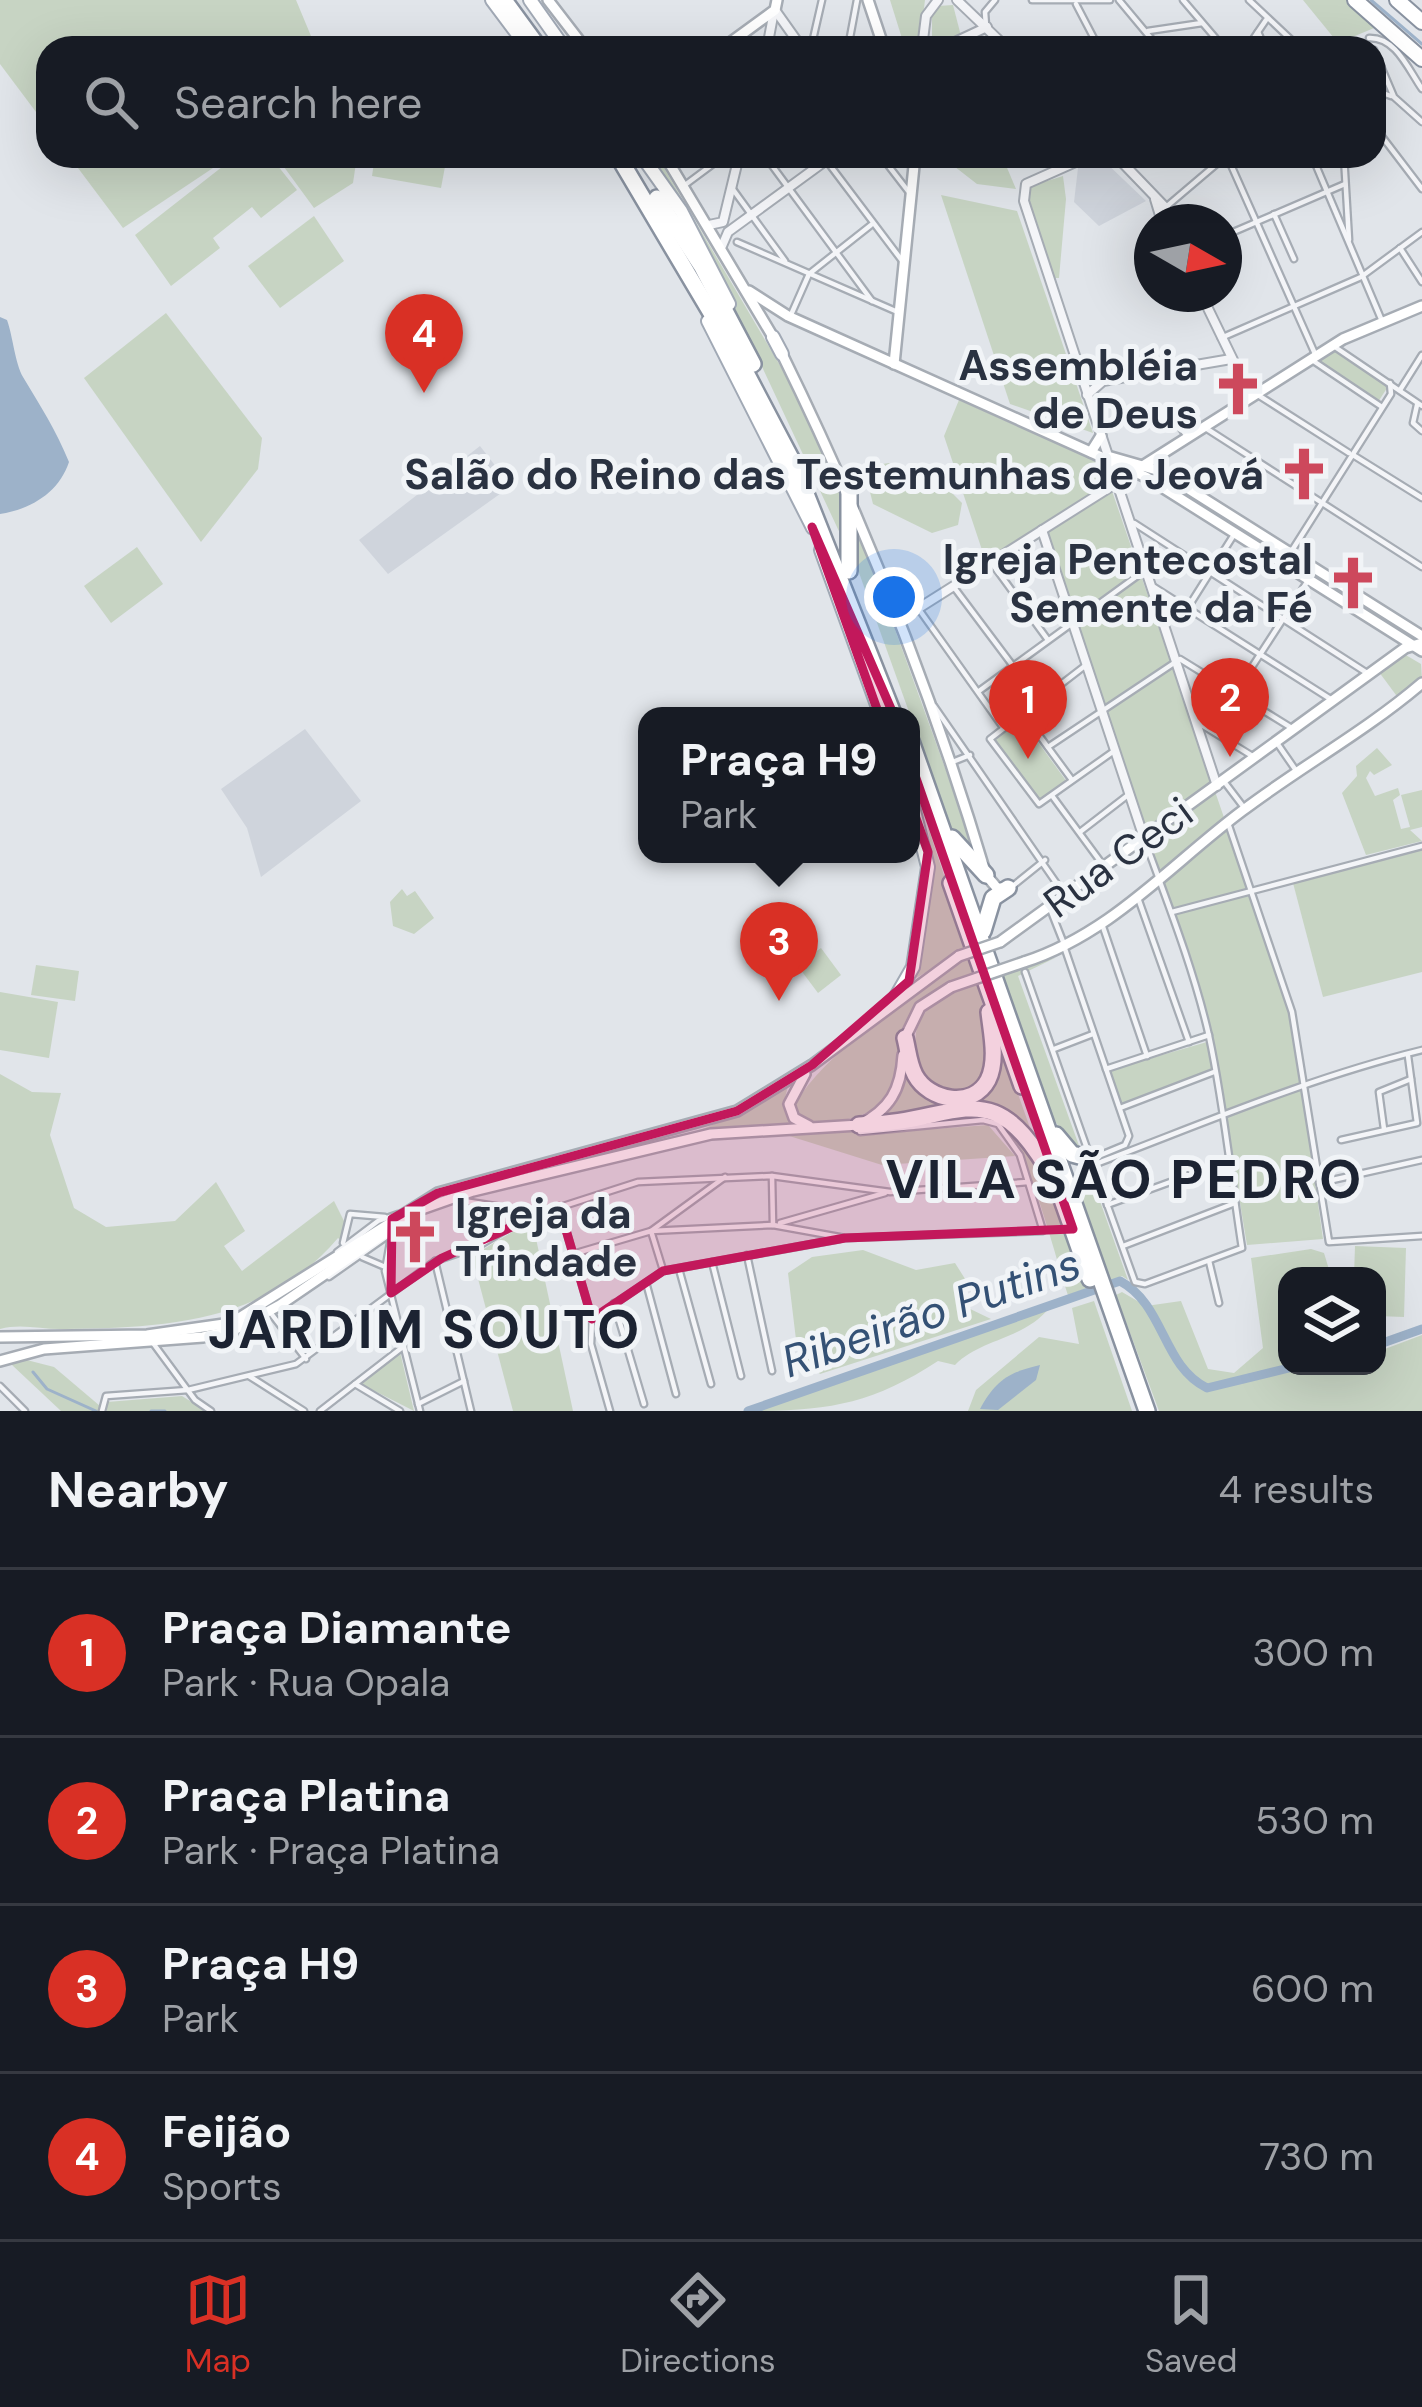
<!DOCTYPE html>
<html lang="en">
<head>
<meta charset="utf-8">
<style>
	body { margin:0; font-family:"DM Sans",sans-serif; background:#242831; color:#f1f3f6 }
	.controls { position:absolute; right:36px; bottom:36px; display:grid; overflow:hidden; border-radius:24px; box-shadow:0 12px 48px #0002 }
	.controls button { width:108px; height:108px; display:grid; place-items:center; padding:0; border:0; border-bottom:3px solid #363941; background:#171b24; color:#f1f3f6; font:60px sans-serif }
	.compass { position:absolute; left:1134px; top:204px; width:108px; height:108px; border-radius:50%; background:#171b24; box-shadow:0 12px 48px #0002; rotate:99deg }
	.you { position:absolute; left:894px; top:597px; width:42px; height:42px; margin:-30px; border:9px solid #fff; border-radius:50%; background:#1a73e8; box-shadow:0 0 0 18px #1a73e833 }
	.badge { display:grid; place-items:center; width:78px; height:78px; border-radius:50%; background:#d93025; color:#fff; font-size:39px; font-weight:700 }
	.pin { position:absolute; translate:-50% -99px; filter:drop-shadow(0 3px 6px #0008) }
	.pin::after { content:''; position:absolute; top:63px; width:42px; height:36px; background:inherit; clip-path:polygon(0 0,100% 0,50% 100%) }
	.popup { position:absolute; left:638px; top:707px; width:282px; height:156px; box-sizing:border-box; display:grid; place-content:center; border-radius:24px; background:#171b24; filter:drop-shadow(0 3px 9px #0005); font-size:39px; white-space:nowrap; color:#9ea1a6 }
	.popup b { font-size:45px; color:#f1f3f6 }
	.popup::after { content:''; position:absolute; left:50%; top:100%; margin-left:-24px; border:24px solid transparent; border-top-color:#171b24 }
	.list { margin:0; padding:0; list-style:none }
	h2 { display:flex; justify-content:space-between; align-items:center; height:156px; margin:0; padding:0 48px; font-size:51px }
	h2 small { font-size:39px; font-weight:400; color:#9ea1a6 }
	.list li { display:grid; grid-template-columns:78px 1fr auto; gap:36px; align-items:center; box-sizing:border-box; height:168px; padding:0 48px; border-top:3px solid #363941 }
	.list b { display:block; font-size:45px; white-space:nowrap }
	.list p { margin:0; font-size:39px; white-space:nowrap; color:#9ea1a6 }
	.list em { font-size:39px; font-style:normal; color:#9ea1a6 }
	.icon { flex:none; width:66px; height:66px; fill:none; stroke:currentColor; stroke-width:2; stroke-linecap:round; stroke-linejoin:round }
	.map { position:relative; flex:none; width:1422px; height:1411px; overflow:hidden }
	.search { position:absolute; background:#171b24; box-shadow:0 12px 48px #0002; left:36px; right:36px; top:36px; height:132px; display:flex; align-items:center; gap:30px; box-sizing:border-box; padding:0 42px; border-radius:36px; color:#9ea1a6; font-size:45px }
	.sheet { height:828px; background:#171b24 }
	nav { display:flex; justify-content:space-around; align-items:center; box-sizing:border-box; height:168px; border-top:3px solid #363941; background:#171b24; font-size:33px; color:#9ea1a6 }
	nav a { display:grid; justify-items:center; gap:6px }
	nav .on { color:#d93025 }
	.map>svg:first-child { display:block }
	.built { fill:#cfd4dc }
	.green { fill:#c7d4c3 }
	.water { fill:#9db2c9 }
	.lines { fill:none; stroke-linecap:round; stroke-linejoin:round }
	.stream { stroke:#9db2c9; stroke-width:3 }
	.river { stroke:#9db2c9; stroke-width:9 }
	.minor-casing { stroke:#a6acb4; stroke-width:9 }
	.tertiary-casing { stroke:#a6acb4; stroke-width:12 }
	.secondary-casing { stroke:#a6acb4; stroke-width:14 }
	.primary-casing { stroke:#a1a9b5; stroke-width:16 }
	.trunk-casing { stroke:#8992a0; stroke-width:18 }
	.motorway-casing { stroke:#8992a0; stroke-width:20 }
	.minor { stroke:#f4f5f8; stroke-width:4.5 }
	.tertiary { stroke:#f4f5f8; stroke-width:8 }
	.secondary { stroke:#fff; stroke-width:9 }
	.primary { stroke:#fff; stroke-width:12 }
	.trunk { stroke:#fff; stroke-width:14 }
	.motorway { stroke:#fff; stroke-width:15 }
	.secondary-bridge-casing { stroke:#a6acb4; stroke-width:14; stroke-linecap:butt }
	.secondary-bridge { stroke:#fff; stroke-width:9 }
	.marked { fill:#c2185b; fill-opacity:0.2; stroke:#c2185b; stroke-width:9; stroke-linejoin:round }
	.labels { text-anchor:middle; stroke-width:10; stroke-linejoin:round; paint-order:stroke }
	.poi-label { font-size:42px; font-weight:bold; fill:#2a3241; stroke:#f1f4f7; text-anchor:end }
	.street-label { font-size:42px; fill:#2a3241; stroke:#f1f4f7 }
	.water-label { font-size:45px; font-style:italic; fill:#345175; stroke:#f1f4f7 }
	.district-label { font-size:54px; font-weight:bold; letter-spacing:3px; fill:#1c2332; stroke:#f1f4f7 }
</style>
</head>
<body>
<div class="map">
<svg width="1422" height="1411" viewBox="0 0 1422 1411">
	<rect width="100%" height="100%" fill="#e1e5ea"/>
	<g class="built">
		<polygon points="1102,159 1146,201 1099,226 1074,202 1078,168"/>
		<polygon points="480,446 511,486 388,574 359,540"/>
		<polygon points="305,729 361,801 261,877 247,828 221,789"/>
	</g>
	<g class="green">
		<polygon points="0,0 296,0 316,48 48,48 48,128 0,64"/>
		<polygon points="890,0 925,0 919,48 905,48"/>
		<polygon points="1303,0 1348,0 1379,26 1338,43"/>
		<polygon points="953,5 961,36 932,42 932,14 938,6"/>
		<polygon points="69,156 231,156 123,228"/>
		<polygon points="236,156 270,156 297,190 261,218 252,207 213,238 220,248 171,286 135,235"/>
		<polygon points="276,156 357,156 353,183 314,208"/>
		<polygon points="375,156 447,156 441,188 372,176"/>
		<polygon points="649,156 657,156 795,391 846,496 844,542 720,277"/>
		<polygon points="941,156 1002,156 1016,189 977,184"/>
		<polygon points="1063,176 1066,199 1059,278 1054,278 1028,195 1031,186"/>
		<polygon points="941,195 1017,211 1093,433 1010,404"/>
		<polygon points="314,216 344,261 280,308 248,266"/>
		<polygon points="166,313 262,438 258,469 201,542 84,378"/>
		<polygon points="1336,348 1389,385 1378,402 1316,360"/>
		<polygon points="959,400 1106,466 1112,483 985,559 944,436"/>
		<polygon points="889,463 953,494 962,503 958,525 932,533 873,504 866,476 876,465"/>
		<polygon points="1112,491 1291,1013 1323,1239 1247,1245 1211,1028 1045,531"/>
		<polygon points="855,519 978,859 950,826 853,556"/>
		<polygon points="137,547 163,584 111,623 84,586"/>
		<polygon points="1404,654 1421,664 1422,680 1399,699 1379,672"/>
		<polygon points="1019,716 1067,782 1038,805 991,737"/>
		<polygon points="1377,748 1392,765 1374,775 1370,771 1366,778 1375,796 1398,788 1400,795 1393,800 1401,829 1410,827 1401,795 1422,790 1422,827 1410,830 1422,841 1366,855 1342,793 1357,776 1356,766"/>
		<polygon points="928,827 968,948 916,978 921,922 934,869"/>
		<polygon points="1422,850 1422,972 1323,997 1293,883"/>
		<polygon points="402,889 407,896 415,891 434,918 414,934 393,926 390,902"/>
		<polygon points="821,948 841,975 818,993 797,965"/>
		<path d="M1057,957l-39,19 64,178c-47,-42 -61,-121 -81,-179z"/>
		<path d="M971,958l5,14c-25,10 -47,17 -63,40 -9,14 -9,29 -11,45 -7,54 -39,62 -86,67l-21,-12c-2,-34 141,-142 176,-154z"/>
		<polygon points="36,965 79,971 75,1001 31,995"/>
		<path d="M979,984l11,69 -5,25 -27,19 -35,-13c-18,-62 -6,-81 56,-100z"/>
		<polygon points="0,992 58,1002 49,1058 0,1050"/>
		<path d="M993,1024l41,115c-47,-61 -91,-10 -153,-23l20,-24 6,-25 9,19 63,10z"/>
		<polygon points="1207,1042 1212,1071 1121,1104 1110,1070"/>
		<path d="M0,1074l32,18 29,1 -11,42 24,73 32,19 69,-6 41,-39 29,49 -21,15 18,25 92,-70 11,22 -2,19 -5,-4c-71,84 -170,90 -273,91 -22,1 -43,-6 -65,0z"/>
		<polygon points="788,1086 783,1106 793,1127 700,1130 749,1110"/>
		<path d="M963,1112l39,4 40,55 46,117 -20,7c-12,-34 -42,-161 -72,-174 -17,-8 -48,-1 -67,-1z"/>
		<polygon points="914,1125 933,1129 988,1125 1015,1156 882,1165 783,1134"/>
		<polygon points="1086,1175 1091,1176 1128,1280 1122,1276 1109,1283 1081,1193"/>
		<polygon points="532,1220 573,1411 513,1411 472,1256"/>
		<polygon points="1355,1246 1406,1248 1404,1317 1377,1316 1377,1276 1354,1276"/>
		<polygon points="1311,1249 1324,1253 1331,1276 1287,1276 1287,1366 1377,1366 1377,1352 1422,1335 1422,1411 1159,1411 1116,1295 1122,1292 1146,1306 1181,1301 1208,1369 1234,1373 1263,1348 1251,1258"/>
		<polygon points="863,1250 916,1270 955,1263 967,1282 964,1306 991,1319 820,1374 797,1348 788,1273 812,1257"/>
		<polygon points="1094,1301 1132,1411 968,1411 976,1390 1039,1337 1079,1344 1072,1308"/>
		<path d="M1050,1307c-26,33 -68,31 -95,58l-17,-4c-67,44 -112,50 -190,50z"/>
		<polygon points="400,1352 414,1411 359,1383"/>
		<polygon points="19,1358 54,1367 100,1406 100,1411 61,1411 11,1364"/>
		<polygon points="182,1396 206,1411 107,1411 107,1402"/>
	</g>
	<g class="water">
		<path d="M0,317l7,3c6,17 8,43 16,57 18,30 33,53 46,85 -10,30 -37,47 -69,52z"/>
		<path d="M1040,1365l-4,15 -38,30 -18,-1c15,-28 29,-37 60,-44z"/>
	</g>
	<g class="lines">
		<g class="stream">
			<polyline points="1371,0 1422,44"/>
			<polyline points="33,1372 47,1389 96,1411"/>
			<polyline points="151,1411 165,1411"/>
		</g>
		<g class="river">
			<polyline points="1377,1345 1422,1329"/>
			<path d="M748,1411l372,-130c45,24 42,85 87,107l90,-22"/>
		</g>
		<defs>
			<g id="minor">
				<polyline points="1032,0 1110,0"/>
				<polyline points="1119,0 1159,48"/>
				<polyline points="1183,0 1224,48"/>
				<polyline points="1249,0 1300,48"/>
				<polyline points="1076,4 1099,48"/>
				<polyline points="986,26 985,12 995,0"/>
				<polyline points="1148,31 1202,23"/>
				<polyline points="1258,32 1265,48"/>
				<path d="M1369,38c27,-1 39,31 53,51"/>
				<polyline points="811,48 822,0"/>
				<polyline points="848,48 857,0"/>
				<polyline points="1247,48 1266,20"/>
				<polyline points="1374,50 1394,97 1422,122"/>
				<polyline points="1374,90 1391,96"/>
				<polyline points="1374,126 1422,189"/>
				<polyline points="765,156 872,301"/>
				<polyline points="823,156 903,262"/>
				<polyline points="881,156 908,191"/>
				<polyline points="1227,156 1316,356"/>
				<polyline points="1312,156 1382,321"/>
				<polyline points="1344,156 1349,240"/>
				<polyline points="685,185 724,156"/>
				<polyline points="732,188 785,261"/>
				<polyline points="1166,207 1226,156"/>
				<polyline points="1274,214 1294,259"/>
				<polyline points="1224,236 1345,184"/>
				<polyline points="737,242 900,313"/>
				<polyline points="1400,248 1422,282"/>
				<polyline points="790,317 809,274 871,225"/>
				<polyline points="1221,338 1361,277 1422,232"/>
				<polyline points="1335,347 1422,406"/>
				<polyline points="1312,360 1382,407"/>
				<polyline points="1400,390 1422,355"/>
				<polyline points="1258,395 1349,453"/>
				<polyline points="1417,405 1413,423 1422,431"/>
				<polyline points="1097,425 1170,413 1186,435"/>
				<polyline points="1204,427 1422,567"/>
				<polyline points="1353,455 1422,498"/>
				<polyline points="1134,523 1367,673"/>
				<polyline points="1291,552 1391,394 1390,383"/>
				<polyline points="991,562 1048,640"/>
				<polyline points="953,586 1013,666"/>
				<polyline points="1154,587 1332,700"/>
				<polyline points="918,608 1002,726"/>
				<polyline points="1187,609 1235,533"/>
				<polyline points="1086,665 990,739 1039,804 1114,751"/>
				<polyline points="1237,690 1309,579"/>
				<polyline points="979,691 1144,571"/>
				<polyline points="934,706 1064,894"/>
				<polyline points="1022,712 1072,780"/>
				<polyline points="1197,722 1254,757"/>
				<polyline points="1277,743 1297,772"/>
				<polyline points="1048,747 1180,659 1290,727"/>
				<polyline points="955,761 970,755"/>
				<polyline points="1223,780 1245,809"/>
				<polyline points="1053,797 1103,865"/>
				<polyline points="1229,826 1292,1012 1329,1242 1422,1236"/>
				<polyline points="1080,832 1128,795"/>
				<path d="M1145,841c23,63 49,129 64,195 15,69 22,142 33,212l-97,36 -10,-2 -42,-117c109,-41 215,-87 329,-115"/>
				<polyline points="1014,885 1045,860"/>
				<polyline points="1138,898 1189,1042"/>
				<polyline points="1049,906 1064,944"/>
				<polyline points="1172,912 1422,846"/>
				<polyline points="1102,924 1147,1056"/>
				<polyline points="1065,949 1129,1136 1125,1145 1096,1157"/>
				<polyline points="1025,972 1089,1154"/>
				<polyline points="1054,1049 1093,1034"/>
				<polyline points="1106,1069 1209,1035"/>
				<polyline points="1120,1108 1214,1072"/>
				<polyline points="1384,1129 1379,1092 1411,1079"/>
				<polyline points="1341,1140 1417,1123 1408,1056"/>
				<polyline points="772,1176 773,1225"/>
				<polyline points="1319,1183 1422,1160"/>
				<polyline points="457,1200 534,1212"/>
				<polyline points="1107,1205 1228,1161"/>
				<polyline points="559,1206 592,1319 591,1344 610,1411"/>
				<polyline points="780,1223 885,1193"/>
				<polyline points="391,1237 385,1271 420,1411"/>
				<polyline points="343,1243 350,1214 385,1217"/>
				<polyline points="1123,1246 1235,1203"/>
				<polyline points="337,1252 378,1221 398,1214"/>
				<polyline points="573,1254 651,1231 773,1225 845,1238 1043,1231 1020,1155 998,1124 983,1120 860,1132"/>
				<polyline points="747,1255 772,1371"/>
				<polyline points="362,1257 383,1266"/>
				<polyline points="435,1261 471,1411"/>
				<polyline points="1209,1261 1219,1303"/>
				<polyline points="712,1262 741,1376"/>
				<polyline points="679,1269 711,1384"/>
				<polyline points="663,1270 651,1231 725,1177"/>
				<polyline points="329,1277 403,1225"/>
				<polyline points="647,1286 676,1394"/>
				<polyline points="614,1303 644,1404"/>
				<polyline points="270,1312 306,1359"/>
				<polyline points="592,1319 663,1271 840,1239"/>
				<polyline points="153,1343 195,1400 211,1411"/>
				<polyline points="249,1376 304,1411"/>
				<polyline points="355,1384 400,1411"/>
				<polyline points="0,1386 25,1411"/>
				<polyline points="418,1404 464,1381"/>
				<polyline points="102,1411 106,1396 188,1390 296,1364 435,1261 477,1247 523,1219 638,1182 772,1176 890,1192 1028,1182"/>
				<polyline points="320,1411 404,1346"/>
			</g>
			<g id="tertiary">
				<polyline points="957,0 1007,48"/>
				<polyline points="775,10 802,48"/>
				<polyline points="767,48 774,11"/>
				<polyline points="922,48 926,16 938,0"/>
				<polyline points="942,48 987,27"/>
				<polyline points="1089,156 1026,184 1024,201 1217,786"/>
				<polyline points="1116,156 1166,208 1172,222"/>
				<polyline points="1155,199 1162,222"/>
				<polyline points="709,225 723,222 739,156"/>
				<polyline points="722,246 728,232 832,156"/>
				<polyline points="1201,294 1251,397"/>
				<polyline points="1087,395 1103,381 1231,359"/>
				<polyline points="1042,530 1144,838"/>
				<polyline points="900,620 1134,472"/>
			</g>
			<g id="secondary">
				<polyline points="548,0 585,48"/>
				<polyline points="868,0 884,48"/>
				<polyline points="723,48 775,10 777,0"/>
				<polyline points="665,156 773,337"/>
				<polyline points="749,291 788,316 1146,477 1422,651"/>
				<path d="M782,354c83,169 151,342 204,521l11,13h9"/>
				<polyline points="894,364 915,156"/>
				<polyline points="1091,452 1101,436"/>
				<polyline points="1111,457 1160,471 1422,636"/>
				<polyline points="1141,467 1343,339 1422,306"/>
				<polyline points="895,604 918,608"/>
				<polyline points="1000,942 1405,648 1422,643"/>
				<path d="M1024,962c87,-28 146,-97 218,-151 58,-44 124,-80 180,-128"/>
				<polyline points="905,1038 920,1007 951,987"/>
				<polyline points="805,1074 789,1104 794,1118 809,1126"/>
				<polyline points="0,1337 147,1335 231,1323 438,1193 737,1111 812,1065 959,956"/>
				<path d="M0,1361l44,-12 159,-12 31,-7 46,-25 139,-95 54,-19 238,-57 148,-9c31,-16 42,-35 44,-70"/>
			</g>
			<g id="primary">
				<polyline points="492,0 528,48"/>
				<polyline points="530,0 564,48"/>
				<polyline points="642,156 681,211 729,304"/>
				<polyline points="708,321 813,528"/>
				<polyline points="773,337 782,354"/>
				<polyline points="821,550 881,716"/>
				<polyline points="894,1000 913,967 928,867 911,799"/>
			</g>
			<g id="trunk">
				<polyline points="1355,0 1422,59"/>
				<polyline points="1397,0 1422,22"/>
			</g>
			<g id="motorway">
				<polyline points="504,0 539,48"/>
				<polyline points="618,156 743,367 795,466 894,716"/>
				<polyline points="657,198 702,267 753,364"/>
				<polyline points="849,571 849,491"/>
				<polyline points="911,741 1147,1411"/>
				<polyline points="952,838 986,875"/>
				<polyline points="951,883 1022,1086"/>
				<polyline points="983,931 993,898 1008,888"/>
				<path d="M905,1038c3,12 4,26 10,37 14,26 58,34 73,5 10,-20 3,-48 1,-68"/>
				<path d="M859,1125c103,-2 132,-60 196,57"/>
				<polyline points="1056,1135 1072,1154 1091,1159"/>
				<polyline points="1054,1177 1090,1279"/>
			</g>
		</defs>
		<use href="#minor" class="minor-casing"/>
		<use href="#tertiary" class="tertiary-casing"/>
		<use href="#secondary" class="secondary-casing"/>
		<use href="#primary" class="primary-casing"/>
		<use href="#trunk" class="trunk-casing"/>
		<use href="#motorway" class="motorway-casing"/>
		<use href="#minor" class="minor"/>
		<use href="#tertiary" class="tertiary"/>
		<use href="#secondary" class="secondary"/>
		<use href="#primary" class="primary"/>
		<use href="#trunk" class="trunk"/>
		<use href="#motorway" class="motorway"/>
		<defs>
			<g id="secondary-bridge">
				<polyline points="959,956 1000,942"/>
				<polyline points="951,987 1024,962"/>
			</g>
		</defs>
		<use href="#secondary-bridge" class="secondary-bridge-casing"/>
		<use href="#secondary-bridge" class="secondary-bridge"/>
	</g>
	<path class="marked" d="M812,527l83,191 178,511 -228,9 -182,33 -71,48 -33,-113 -117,52 -51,35 1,-74 46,-26 299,-82 75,-46 97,-84 19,-129z"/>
	<defs>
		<symbol id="church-bare" viewBox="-9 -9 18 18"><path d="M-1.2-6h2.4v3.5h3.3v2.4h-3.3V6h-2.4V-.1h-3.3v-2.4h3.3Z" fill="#cd485c" stroke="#f1f4f7" stroke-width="2.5" paint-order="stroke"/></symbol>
	</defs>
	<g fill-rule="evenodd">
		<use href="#church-bare" x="1200" y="351" width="76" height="76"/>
		<use href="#church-bare" x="1266" y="436" width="76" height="76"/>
		<use href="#church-bare" x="1315" y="545" width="76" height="76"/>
		<use href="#church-bare" x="377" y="1199" width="76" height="76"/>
	</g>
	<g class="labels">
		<g class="poi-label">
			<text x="1198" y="380">Assembléia<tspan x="1198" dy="48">de Deus</tspan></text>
			<text x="1264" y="489">Salão do Reino das Testemunhas de Jeová</text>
			<text x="1313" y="574">Igreja Pentecostal<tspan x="1313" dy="48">Semente da Fé</tspan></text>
			<text x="455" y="1228" text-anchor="start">Igreja da<tspan x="455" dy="48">Trindade</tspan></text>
		</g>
		<g class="street-label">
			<text transform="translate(1118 857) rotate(-36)" y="15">Rua Ceci</text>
		</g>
		<g class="water-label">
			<text transform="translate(931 1312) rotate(-19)" y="16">Ribeirão Putins</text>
		</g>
		<g class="district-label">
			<text x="1125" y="1198">VILA SÃO PEDRO</text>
			<text x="425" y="1348">JARDIM SOUTO</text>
		</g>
	</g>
</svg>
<div class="controls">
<button><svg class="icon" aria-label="layers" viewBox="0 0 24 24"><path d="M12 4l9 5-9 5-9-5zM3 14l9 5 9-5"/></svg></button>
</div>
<svg class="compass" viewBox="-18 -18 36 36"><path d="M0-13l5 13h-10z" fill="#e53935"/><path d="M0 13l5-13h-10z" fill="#9ea1a6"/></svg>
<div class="you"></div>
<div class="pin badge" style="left:1028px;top:759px">1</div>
<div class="pin badge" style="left:1230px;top:757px">2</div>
<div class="pin badge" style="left:779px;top:1001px">3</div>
<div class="popup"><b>Praça H9</b>Park</div>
<div class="pin badge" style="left:424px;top:393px">4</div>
<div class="search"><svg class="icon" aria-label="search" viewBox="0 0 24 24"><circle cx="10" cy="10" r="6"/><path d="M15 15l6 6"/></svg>Search here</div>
</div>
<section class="sheet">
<h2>Nearby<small>4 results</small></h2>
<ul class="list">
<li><span class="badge">1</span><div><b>Praça Diamante</b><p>Park · Rua Opala</p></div><em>300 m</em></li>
<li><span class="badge">2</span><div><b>Praça Platina</b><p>Park · Praça Platina</p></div><em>530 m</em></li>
<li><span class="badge">3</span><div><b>Praça H9</b><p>Park</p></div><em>600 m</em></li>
<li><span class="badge">4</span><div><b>Feijão</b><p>Sports</p></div><em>730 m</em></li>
</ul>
</section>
<nav>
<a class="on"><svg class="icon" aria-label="map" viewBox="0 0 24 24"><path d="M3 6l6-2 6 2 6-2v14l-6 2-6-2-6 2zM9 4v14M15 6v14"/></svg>Map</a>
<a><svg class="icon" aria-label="directions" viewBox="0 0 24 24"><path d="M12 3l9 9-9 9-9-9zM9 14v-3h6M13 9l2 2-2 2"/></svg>Directions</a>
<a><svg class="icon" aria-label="saved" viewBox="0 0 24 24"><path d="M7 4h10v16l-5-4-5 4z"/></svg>Saved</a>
</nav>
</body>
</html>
